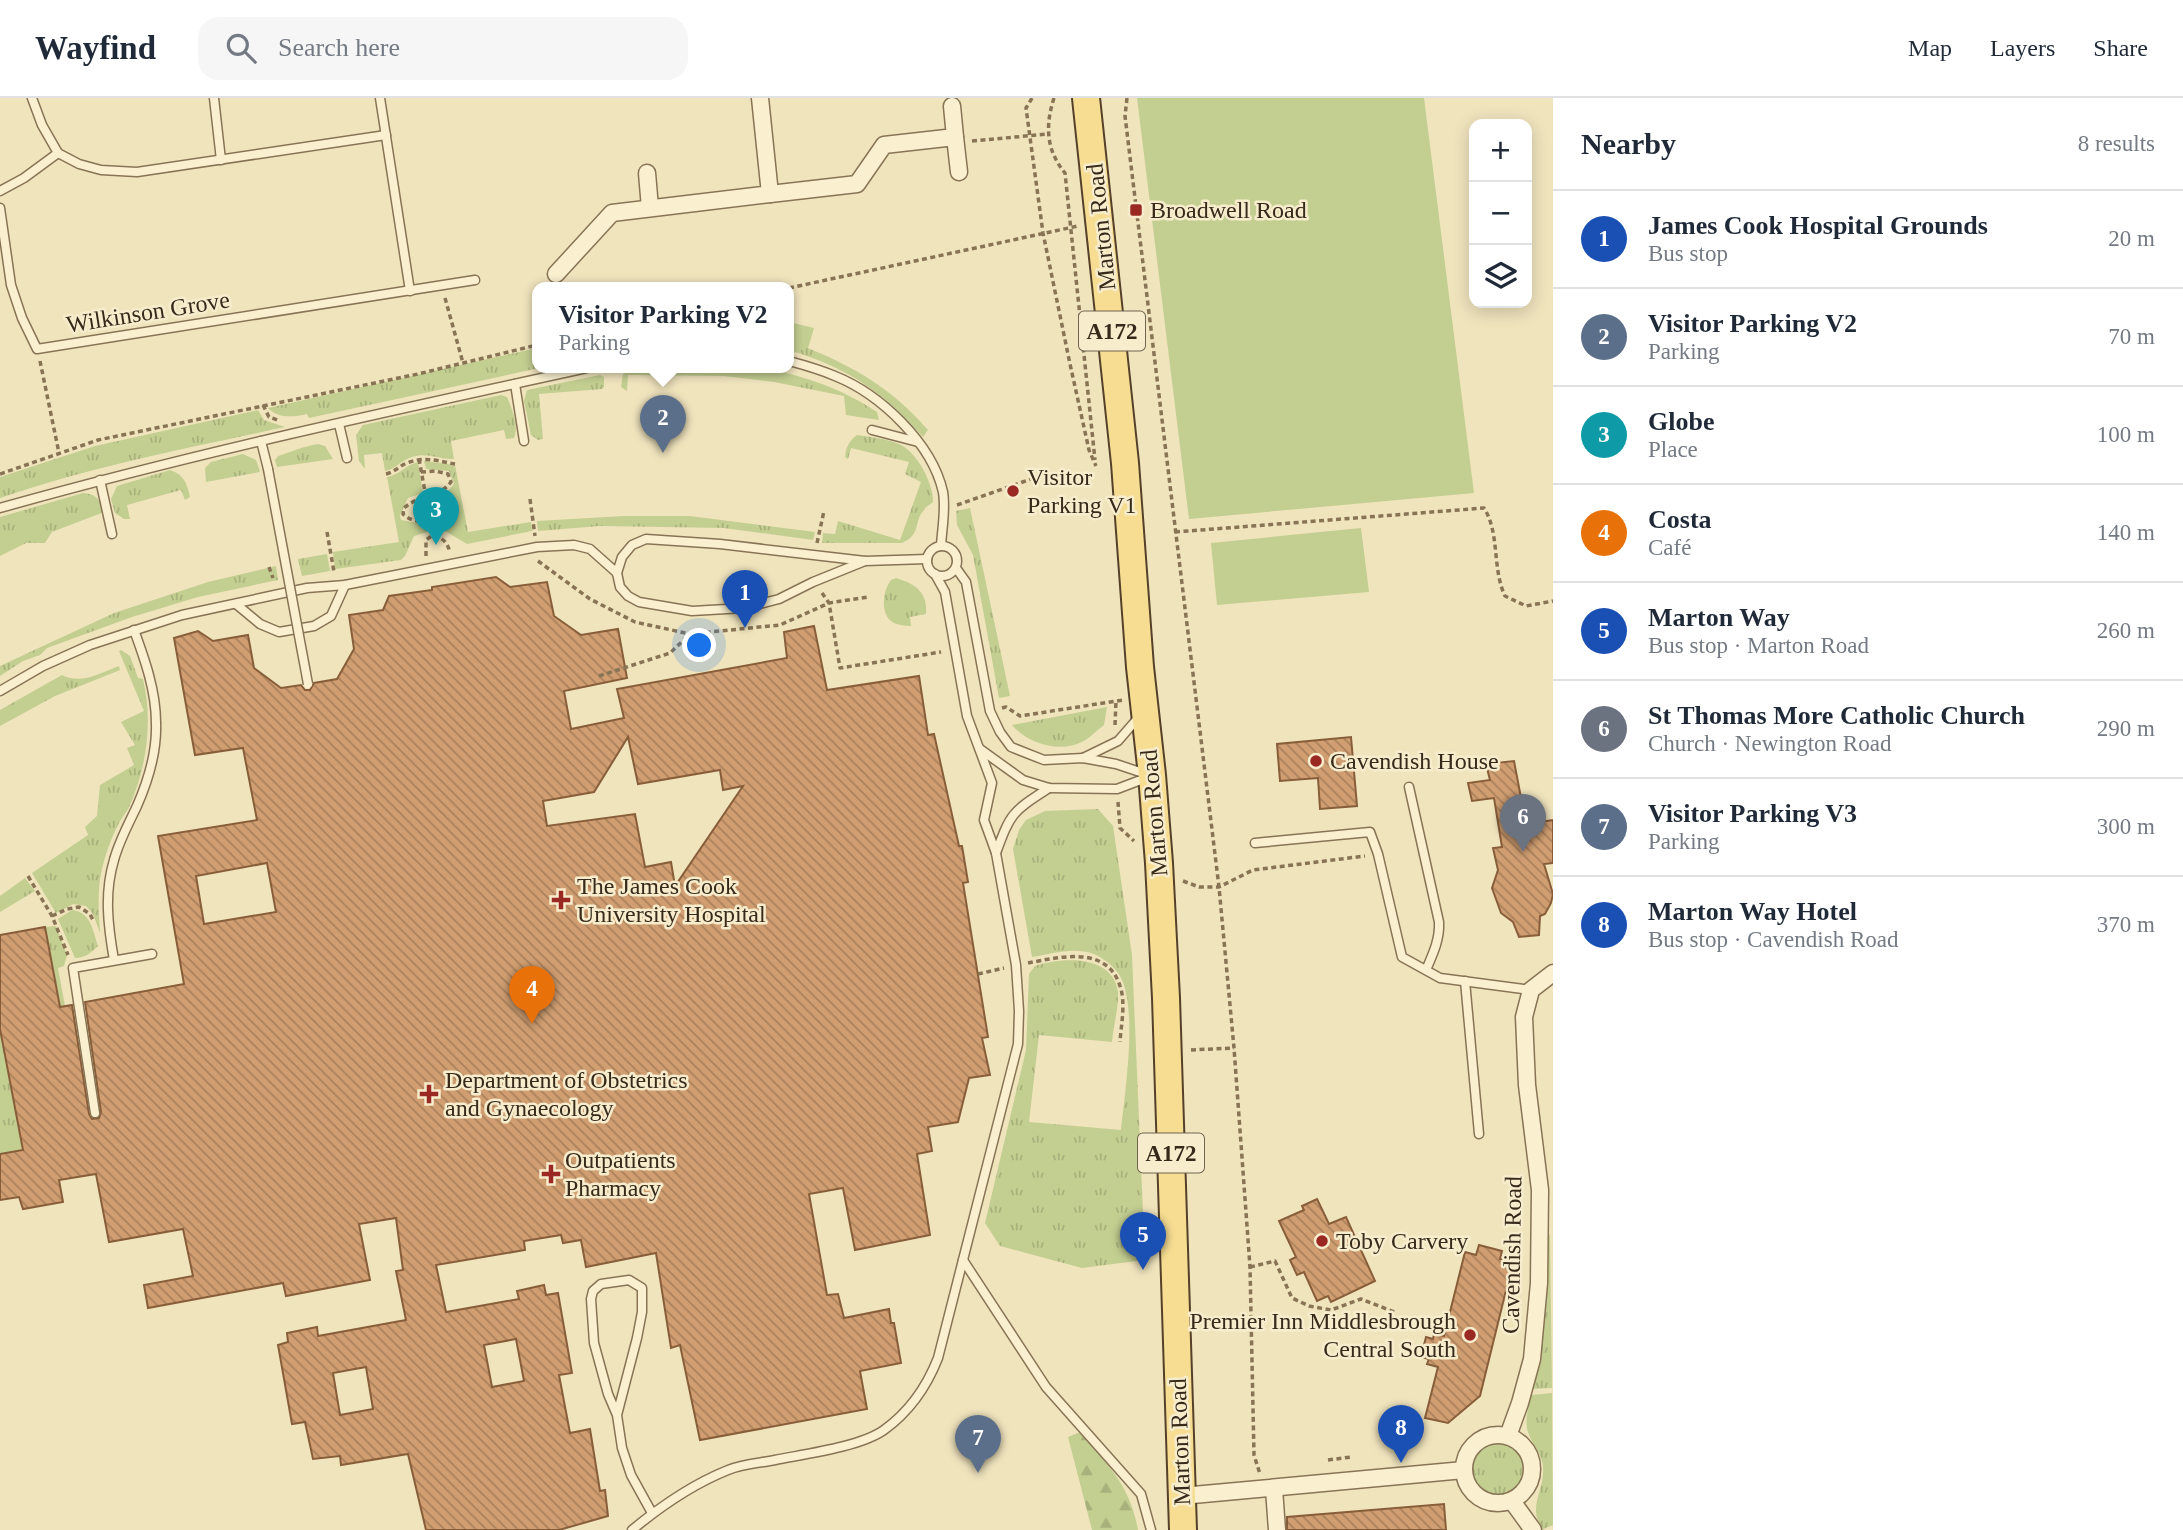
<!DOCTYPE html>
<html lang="en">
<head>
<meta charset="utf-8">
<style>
	body { margin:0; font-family:"Times New Roman",serif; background:#f6f6f7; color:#1f2937 }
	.controls { position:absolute; right:21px; top:21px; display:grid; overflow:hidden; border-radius:14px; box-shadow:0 4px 18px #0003 }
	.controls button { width:63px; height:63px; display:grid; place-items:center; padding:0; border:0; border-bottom:2px solid #e0e1e3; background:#fff; color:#1f2937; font:35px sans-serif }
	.you { position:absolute; left:700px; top:548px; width:24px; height:24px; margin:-18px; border:5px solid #fff; border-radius:50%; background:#1a73e8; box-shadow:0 0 0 10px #1a73e833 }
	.badge { display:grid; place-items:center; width:46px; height:46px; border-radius:50%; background:#ea580c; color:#fff; font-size:23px; font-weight:700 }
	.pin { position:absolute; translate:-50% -58px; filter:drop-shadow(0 2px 4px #0008) }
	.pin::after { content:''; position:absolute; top:37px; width:24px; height:21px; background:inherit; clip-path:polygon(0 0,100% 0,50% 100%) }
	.popup { position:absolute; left:532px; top:184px; width:262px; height:91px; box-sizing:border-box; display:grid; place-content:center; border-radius:14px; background:#fff; filter:drop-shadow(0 2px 5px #0005); font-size:23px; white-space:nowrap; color:#747a83 }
	.popup b { font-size:26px; color:#1f2937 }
	.popup::after { content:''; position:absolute; left:50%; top:100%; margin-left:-14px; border:14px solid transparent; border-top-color:#fff }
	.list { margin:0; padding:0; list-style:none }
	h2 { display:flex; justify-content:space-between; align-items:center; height:91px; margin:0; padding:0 28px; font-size:30px }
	h2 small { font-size:23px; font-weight:400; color:#747a83 }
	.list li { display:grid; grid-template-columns:46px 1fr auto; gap:21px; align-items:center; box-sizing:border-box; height:98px; padding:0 28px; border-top:2px solid #e0e1e3 }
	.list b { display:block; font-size:26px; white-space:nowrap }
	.list p { margin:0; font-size:23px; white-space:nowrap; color:#747a83 }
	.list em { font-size:23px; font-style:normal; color:#747a83 }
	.icon { flex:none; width:38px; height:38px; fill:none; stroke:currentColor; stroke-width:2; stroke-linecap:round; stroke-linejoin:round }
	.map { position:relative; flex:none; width:1553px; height:1432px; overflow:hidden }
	header { display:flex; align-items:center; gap:42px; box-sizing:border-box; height:98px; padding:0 35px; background:#fff; border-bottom:2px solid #e0e1e3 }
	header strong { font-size:33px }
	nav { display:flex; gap:38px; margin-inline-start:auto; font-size:24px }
	.search { width:490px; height:63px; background:#f6f6f7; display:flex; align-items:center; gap:18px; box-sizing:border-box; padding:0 24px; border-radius:21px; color:#747a83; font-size:26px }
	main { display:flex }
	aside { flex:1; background:#fff }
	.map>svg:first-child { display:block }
	.grass { fill:url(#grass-tufts) }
	.forest { fill:url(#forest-firs) }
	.green { fill:#c3ce91 }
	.building { fill:url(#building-back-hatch); stroke:#885e3a; stroke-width:2; fill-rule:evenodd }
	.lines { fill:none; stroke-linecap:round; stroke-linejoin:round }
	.lane-casing { stroke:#887455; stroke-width:11 }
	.street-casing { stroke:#887455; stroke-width:19 }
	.primary-casing { stroke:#55412a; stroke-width:30 }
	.path { stroke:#887455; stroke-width:3.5; stroke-dasharray:5 3.5; stroke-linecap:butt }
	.lane { stroke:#faf0d0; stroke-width:8 }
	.street { stroke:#faf0d0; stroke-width:16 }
	.primary { stroke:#f6dd92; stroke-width:26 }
	.lane-bridge-casing { stroke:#887455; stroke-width:11; stroke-linecap:butt }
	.lane-bridge { stroke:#faf0d0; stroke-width:8 }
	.poi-dot { fill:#9a2923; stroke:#f7edcd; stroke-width:2.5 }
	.labels { text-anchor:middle; stroke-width:5; stroke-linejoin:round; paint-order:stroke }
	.shield { fill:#f7edcd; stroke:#716450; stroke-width:2 }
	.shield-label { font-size:23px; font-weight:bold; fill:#372a1b }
	.poi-label { font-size:24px; fill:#372a1b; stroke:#f7edcd; text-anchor:start }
	.street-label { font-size:24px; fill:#372a1b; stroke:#f7edcd }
</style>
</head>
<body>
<header>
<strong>Wayfind</strong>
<div class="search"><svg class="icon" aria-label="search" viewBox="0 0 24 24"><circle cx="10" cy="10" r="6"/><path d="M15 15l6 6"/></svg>Search here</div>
<nav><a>Map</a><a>Layers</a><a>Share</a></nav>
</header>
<main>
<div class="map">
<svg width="1553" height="1432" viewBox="0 0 1553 1432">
	<defs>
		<pattern id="grass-tufts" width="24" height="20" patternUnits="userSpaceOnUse" patternTransform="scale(1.75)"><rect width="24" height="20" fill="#c3ce91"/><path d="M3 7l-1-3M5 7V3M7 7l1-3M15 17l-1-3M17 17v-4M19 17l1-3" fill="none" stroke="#a8b17c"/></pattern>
		<pattern id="forest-firs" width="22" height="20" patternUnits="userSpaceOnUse" patternTransform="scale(1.75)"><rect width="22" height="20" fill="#c3ce91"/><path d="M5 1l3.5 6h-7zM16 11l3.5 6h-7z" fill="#a8b17c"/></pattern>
		<pattern id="building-back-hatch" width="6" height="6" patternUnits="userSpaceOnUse" patternTransform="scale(1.75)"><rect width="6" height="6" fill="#d09e71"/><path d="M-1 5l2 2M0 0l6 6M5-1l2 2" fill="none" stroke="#aa815c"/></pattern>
	</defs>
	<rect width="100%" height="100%" fill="#f0e4bd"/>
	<g class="grass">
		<path d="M789,224l25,6 -6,20c50,21 84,41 120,82l-5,7c-43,-47 -73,-68 -134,-87z"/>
		<path d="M537,250v19h7l-235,51 -2,-4c-14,3 -28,5 -39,-6z"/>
		<path d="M635,269c38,0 83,-4 120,1 43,4 87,21 122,44l2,8 -33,-5 -2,-19 -70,-14 -50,-6 -96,-1 -1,16 -6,-4 2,-13z"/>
		<polygon points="600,277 604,279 604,289 602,291 539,296 543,341 538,342 531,337 524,303 527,292"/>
		<path d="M501,297l6,2c5,12 12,29 7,41l-8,1 -2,-9 -53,11 3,18c-15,1 -26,-7 -42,-2 -11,3 -16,12 -27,14l-3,-18 -18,2 1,14 -6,-8 -3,-26 7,-10z"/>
		<path d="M258,312l6,10 21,7c-96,21 -192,39 -285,71v-21l95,-31z"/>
		<path d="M857,337c13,2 32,4 44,10 17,9 32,38 32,57 -3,3 -7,4 -9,8 -11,12 -2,24 -22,33h-80l1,-10 12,1 3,-13 62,19 21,-58 -16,-8 4,-12 -58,-14 -3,11 -3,-2c1,-10 4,-16 12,-22z"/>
		<path d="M318,346l7,2 8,13 -56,8 -2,-7 3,-4c13,-4 26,-10 40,-12z"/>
		<polygon points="243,356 256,362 260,374 206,384 205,370 211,364"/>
		<polygon points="424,363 455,367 468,434 531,424 532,433 467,446 440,430 435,431 431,400 449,392 454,386 449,373 426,371"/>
		<path d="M418,364l5,31 -15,5 -8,17 1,5 28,5 -2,7 -13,4 -9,20 -4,4 -66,9 -2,-17 66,-10 -12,-65c12,-2 19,-12 31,-15z"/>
		<path d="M170,372c14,5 17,13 20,27l-5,3 -4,-10 -54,15 3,14h-6l-9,-6 -4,-14 6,-13z"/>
		<path d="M83,395c13,1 18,7 21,19l-52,20 -7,11h-19l-26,13v-39z"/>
		<polygon points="970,410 1010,598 999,600 973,457 957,427 956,413"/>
		<polygon points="624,418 690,418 815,434 813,442 724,430 600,428 538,433 537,423"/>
		<polygon points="327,456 330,473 302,478 298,461"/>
		<polygon points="276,468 278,482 198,499 132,519 47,550 40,557 23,563 0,578 0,568 114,515 208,484"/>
		<path d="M896,480c20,6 32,15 30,36l-16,3 1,9c-5,0 -13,-1 -17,-3 -15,-8 -11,-33 -3,-43z"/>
		<path d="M121,552l9,6 8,22 5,1c10,41 4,87 -13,126 -3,7 -8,12 -11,18 -8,15 -15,35 -18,51 -4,19 -2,40 -1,59l-7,-19 -7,-8 -13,-2 -17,9 -24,-40 56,-38 -3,-8 12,-11 3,-31 34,-20 -7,-17 8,-3 -14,-23 23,-11 -25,-60z"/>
		<path d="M119,568l1,4 -65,26 -55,30v-16l62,-35c20,10 38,-2 57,-9z"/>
		<path d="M1107,609l-3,18c-8,6 -17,16 -27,19 -22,8 -51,-2 -65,-19z"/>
		<path d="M1098,711l15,17 19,129 13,305 -63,8 -82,-22 -15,-23 41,-173 3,-76 6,-8c26,-9 78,-12 83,26 1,15 -5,35 -6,50l-73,-7 -10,87 92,8c4,-38 16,-115 1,-150 -5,-12 -19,-23 -31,-27 -19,-6 -41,1 -59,4l-19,-108 6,-19 7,-10 19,-9z"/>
		<polygon points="25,780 35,793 0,814 0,798"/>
		<path d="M72,812c19,2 21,21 26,36 -7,7 -13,12 -23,12l-17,-39z"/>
		<polygon points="56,828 67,857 64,868 58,870 70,935 66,936 45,829"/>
		<polygon points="0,931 25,1062 0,1056"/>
		<polygon points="1550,1136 1552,1290 1532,1291 1547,1142"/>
		<path d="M1552,1295l1,132 -11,5c-15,-25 3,-39 1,-63 -1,-14 -11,-22 -15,-35 -4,-11 1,-26 3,-37z"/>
		<circle cx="1498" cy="1371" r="26"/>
	</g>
	<path class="forest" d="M1080,1334c28,33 50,53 58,98h-46l-24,-93z"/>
	<g class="green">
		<polygon points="1137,0 1424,0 1474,395 1189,421"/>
		<polygon points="1361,430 1369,494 1217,507 1211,445"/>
	</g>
	<g class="building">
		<path d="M496,479l14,10 37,-5 7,34 27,19 37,-6 9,49 -63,13 7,38 53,-11 -7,-29 170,-31 -3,-26 30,-6 13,64 92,-14 9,59 6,-1 25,112h3l6,36 -5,1 25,154 -6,1 8,37 -21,3 -11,44 -30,5 4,24 -15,3 13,81 -75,15 -12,-62 -34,6 18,101 11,-1 6,24 45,-9 2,14h3l7,40 -41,8 7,38 -167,31 -20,-95 -9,3 -15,-95 -70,14 -5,-27 -18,3 -2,-8 -37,6 1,9 -89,15 10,47 73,-13 -2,-8 27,-6 2,10 12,-2 14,80 -13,2 11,58 20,-4 10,62 5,-1 3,26 -49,14h-133l-18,-76 -67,11 -1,-9 -27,3 -8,-37 -13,2 -14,-79 10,-3 -1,-9 30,-6 1,9 88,-16 -10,-49 7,-1 -7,-52 -37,6 11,56 -84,16 -3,-13 -135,25 -4,-23 49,-9 -10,-47 -74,13 -13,-68 -37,6 4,22 -40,7 -4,-12 -19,3v-46l23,-4 -23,-121v-94l45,-8 15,80 12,-2 17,109 3,5 7,-1 2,-6 -16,-110 99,-18 -26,-148 99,-16 -14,-72 -48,7 -21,-117 24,-7 15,10 35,-6 6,33 27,20 20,-3 4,5h5l4,-7 23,-4 17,-30 -5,-34 34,-5 6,-14 43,-6v-3zM628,639l10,47 82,-14 3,20 20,-4 -68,100 -4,-24 -26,5 -10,-53 -88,12 -4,-25 51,-9zM267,765l9,49 -72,12 -8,-48zM516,1241l8,42 -32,6 -8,-42zM366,1269l7,42 -33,6 -7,-42z"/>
		<polygon points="1351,639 1357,708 1320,711 1318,680 1280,683 1277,646"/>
		<polygon points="1514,663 1526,726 1553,722 1553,765 1544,766 1553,796 1551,805 1545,816 1540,818 1539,837 1519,839 1513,824 1501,815 1492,790 1498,772 1493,750 1502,749 1494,700 1472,703 1468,685 1490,682 1486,666"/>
		<polygon points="1317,1101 1329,1126 1346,1119 1375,1183 1331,1204 1328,1198 1317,1203 1304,1174 1297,1177 1290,1162 1296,1159 1279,1123 1304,1112 1302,1108"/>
		<polygon points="1479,1147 1502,1153 1500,1161 1513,1164 1480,1298 1448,1325 1425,1320 1438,1269 1427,1266 1429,1261 1421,1259 1426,1239 1433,1241 1434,1236 1444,1238 1465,1154 1476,1157"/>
		<polygon points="1444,1406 1446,1432 1287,1432 1287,1419"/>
	</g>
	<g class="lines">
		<defs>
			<g id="lane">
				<polyline points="32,0 42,27 58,55 79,66 101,72 137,74 386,37"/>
				<polyline points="214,0 221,62"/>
				<polyline points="380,0 410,193"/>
				<polyline points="0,93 24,80 58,55"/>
				<polyline points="0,110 11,187 22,220 37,251 475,182"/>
				<path d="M789,263c15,4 32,9 46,15 45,18 97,67 108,116 3,17 -1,36 -2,54"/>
				<polyline points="515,286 524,343"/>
				<polyline points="339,326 347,360"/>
				<polyline points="872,332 918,344"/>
				<polyline points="261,343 268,371"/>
				<polyline points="100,382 112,436"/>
				<path d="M0,410c195,-55 394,-98 592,-141"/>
				<circle cx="942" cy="463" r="15"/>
				<polyline points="956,470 966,484 990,613 1000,634 1011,649 1044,662 1083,660 1116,666 1146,676"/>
				<polyline points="617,475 622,459 632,447 646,441 720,446 865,463 927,461"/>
				<polyline points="236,506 260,526 279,534 314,528 331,518 345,487"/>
				<polyline points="0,593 43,568 90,547 182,517 307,490 345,487 537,449 574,447 590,451 617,475 620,489 628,498 639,504 692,513 744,510 779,501 813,484 865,463"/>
				<polyline points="980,651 1023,682 1049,690 1117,691 1146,680"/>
				<polyline points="1083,660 1118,643 1138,620"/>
				<path d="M1409,689l30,135c1,17 -6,32 -13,48"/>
				<polyline points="1255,745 1370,734 1378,756 1402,859 1440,880 1531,892"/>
				<path d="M996,755c15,-41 16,-41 53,-65"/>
				<path d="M114,862c-6,-34 -10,-67 0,-100 5,-19 15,-37 23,-54 11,-25 20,-56 19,-83 0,-32 -11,-63 -22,-93"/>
				<polyline points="1465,883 1479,1036"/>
				<polyline points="95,1015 73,870 152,856"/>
				<polyline points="963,1162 1046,1289 1141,1396 1151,1432"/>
				<polyline points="617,1317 608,1296 594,1245 591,1201 593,1193 601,1186 629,1182 642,1190 642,1214 637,1240 617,1317 622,1350 631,1377 652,1415"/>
				<path d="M632,1432c29,-24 61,-46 96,-60 14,-6 32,-7 47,-10 30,-6 85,-13 109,-30 25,-18 43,-44 54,-72l80,-314 1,-33 -3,-46 -20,-112 -12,-33 8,-37 -25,-67 -22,-124 -10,-18"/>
			</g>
			<g id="street">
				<polyline points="952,8 955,39"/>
				<polyline points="647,75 650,110"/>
				<polyline points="770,96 857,86 884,47 955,39 959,74"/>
				<polyline points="556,176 612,115 770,96 760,0"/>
				<circle cx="1498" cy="1371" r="34"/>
				<polyline points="1508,1338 1520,1305 1532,1261 1539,1185 1540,1092 1527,987 1524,919 1531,892 1553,875"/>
				<polyline points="1274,1391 1277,1432"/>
				<polyline points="1182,1398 1464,1372"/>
				<polyline points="1512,1403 1533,1432"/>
			</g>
			<polyline id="primary" points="1086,0 1125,365 1140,569 1152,677 1159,765 1166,900 1183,1432"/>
		</defs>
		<use href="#lane" class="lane-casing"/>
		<use href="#street" class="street-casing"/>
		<use href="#primary" class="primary-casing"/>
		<g class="path">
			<polyline points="1032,0 1026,10 1043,135 1070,266 1089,352 1096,368"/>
			<path d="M1054,0c-9,28 -8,52 11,75l30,287"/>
			<polyline points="1127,0 1125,18 1219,789 1234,950 1250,1169 1254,1357 1260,1376"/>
			<polyline points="972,43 1048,36"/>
			<polyline points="789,190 1078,128"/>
			<polyline points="445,200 463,265"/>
			<polyline points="40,263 59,355"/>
			<polyline points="263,307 269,319 280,323"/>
			<polyline points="419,361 433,437"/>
			<path d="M421,374l14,-1 13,3 3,8c-12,16 -33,13 -47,26l-1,6c8,8 17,7 28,8"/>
			<polyline points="0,376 98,342 418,276 537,247"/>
			<path d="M386,376c9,-2 13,-8 21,-11 17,-7 31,-2 48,1"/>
			<polyline points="530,401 535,438"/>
			<polyline points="957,407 1034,380"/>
			<polyline points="327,434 334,474"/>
			<path d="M1175,434l309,-24c16,25 8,61 21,88l21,10 27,-5"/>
			<polyline points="817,445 824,413"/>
			<path d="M426,458v-16l7,-5c10,3 14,7 17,17"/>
			<polyline points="538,463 590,501 635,524 690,536 780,527 829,505 868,499"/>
			<polyline points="269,469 273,480"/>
			<polyline points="822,495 829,505 840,570 941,554"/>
			<polyline points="599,578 670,555 690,536"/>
			<polyline points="1002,610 1006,609 1020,618 1123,602"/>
			<polyline points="1115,627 1116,603"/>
			<polyline points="1118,704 1120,730 1134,743"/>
			<polyline points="28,778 52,818 68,857"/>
			<polyline points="1183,783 1199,789 1219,789 1253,772 1365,758"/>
			<polyline points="52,818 67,811 79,809 90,816 94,824"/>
			<path d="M1028,865c32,-6 79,-18 92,23 6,17 1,39 0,56"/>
			<polyline points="978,876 1004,870"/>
			<polyline points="1191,952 1234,950"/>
			<polyline points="1250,1169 1275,1163 1292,1200 1309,1208 1331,1212 1361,1201 1397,1215"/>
			<polyline points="1328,1362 1351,1359"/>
		</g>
		<use href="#lane" class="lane"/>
		<use href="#street" class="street"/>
		<use href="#primary" class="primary"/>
		<defs>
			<polyline id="lane-bridge" points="268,371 308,586"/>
		</defs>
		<use href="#lane-bridge" class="lane-bridge-casing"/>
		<use href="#lane-bridge" class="lane-bridge"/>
	</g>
	<g class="poi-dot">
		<rect x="1129" y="105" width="14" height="14" rx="3.5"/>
		<circle cx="1013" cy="393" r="7"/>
		<circle cx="1316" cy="663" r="7"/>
		<path d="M557.5 791.5h7v7h7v7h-7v7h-7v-7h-7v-7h7z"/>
		<path d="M425.5 985.5h7v7h7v7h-7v7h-7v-7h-7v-7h7z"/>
		<path d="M547.5 1065.5h7v7h7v7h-7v7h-7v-7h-7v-7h7z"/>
		<circle cx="1322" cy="1143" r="7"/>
		<circle cx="1470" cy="1237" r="7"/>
	</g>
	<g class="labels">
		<g class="shield">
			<rect x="1079" y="213.5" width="66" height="39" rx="5"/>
			<rect x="1138" y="1035.5" width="66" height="39" rx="5"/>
		</g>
		<g class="shield-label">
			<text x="1112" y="241">A172</text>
			<text x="1171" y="1063">A172</text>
		</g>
		<g class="poi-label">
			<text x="1150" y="120">Broadwell Road</text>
			<text x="1027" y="387">Visitor<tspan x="1027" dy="28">Parking V1</tspan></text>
			<text x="1330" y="671">Cavendish House</text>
			<text x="577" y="796">The James Cook<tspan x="577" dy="28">University Hospital</tspan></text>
			<text x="445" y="990">Department of Obstetrics<tspan x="445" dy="28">and Gynaecology</tspan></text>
			<text x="565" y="1070">Outpatients<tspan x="565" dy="28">Pharmacy</tspan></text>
			<text x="1336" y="1151">Toby Carvery</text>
			<text x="1456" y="1231" text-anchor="end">Premier Inn Middlesbrough<tspan x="1456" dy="28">Central South</tspan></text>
		</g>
		<g class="street-label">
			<text transform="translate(1101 129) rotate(-96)" y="8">Marton Road</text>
			<text transform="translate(148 214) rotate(-9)" y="8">Wilkinson Grove</text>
			<text transform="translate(1154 715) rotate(-95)" y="8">Marton Road</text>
			<text transform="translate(1512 1157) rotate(-89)" y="8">Cavendish Road</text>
			<text transform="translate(1180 1344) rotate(-92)" y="8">Marton Road</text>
		</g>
	</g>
</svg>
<div class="controls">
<button>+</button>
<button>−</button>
<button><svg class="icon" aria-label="layers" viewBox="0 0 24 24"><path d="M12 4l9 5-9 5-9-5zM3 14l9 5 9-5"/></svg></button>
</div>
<div class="you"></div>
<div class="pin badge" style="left:745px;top:530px;background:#1a4fb4">1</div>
<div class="pin badge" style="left:663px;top:355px;background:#5c6f8a">2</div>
<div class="popup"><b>Visitor Parking V2</b>Parking</div>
<div class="pin badge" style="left:436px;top:447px;background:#0f9aa8">3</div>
<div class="pin badge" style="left:532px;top:926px;background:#e8710a">4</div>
<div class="pin badge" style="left:1143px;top:1172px;background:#1a4fb4">5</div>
<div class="pin badge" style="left:1523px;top:754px;background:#6b7280">6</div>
<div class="pin badge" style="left:978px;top:1375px;background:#5c6f8a">7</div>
<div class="pin badge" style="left:1401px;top:1365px;background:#1a4fb4">8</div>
</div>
<aside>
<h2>Nearby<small>8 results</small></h2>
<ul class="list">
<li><span class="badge" style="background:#1a4fb4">1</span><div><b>James Cook Hospital Grounds</b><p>Bus stop</p></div><em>20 m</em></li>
<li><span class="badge" style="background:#5c6f8a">2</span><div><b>Visitor Parking V2</b><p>Parking</p></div><em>70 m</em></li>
<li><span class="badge" style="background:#0f9aa8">3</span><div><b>Globe</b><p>Place</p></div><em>100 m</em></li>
<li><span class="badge" style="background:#e8710a">4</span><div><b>Costa</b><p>Café</p></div><em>140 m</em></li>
<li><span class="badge" style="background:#1a4fb4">5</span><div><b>Marton Way</b><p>Bus stop · Marton Road</p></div><em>260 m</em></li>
<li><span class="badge" style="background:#6b7280">6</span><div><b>St Thomas More Catholic Church</b><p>Church · Newington Road</p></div><em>290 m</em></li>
<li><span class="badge" style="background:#5c6f8a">7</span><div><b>Visitor Parking V3</b><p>Parking</p></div><em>300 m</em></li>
<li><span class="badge" style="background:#1a4fb4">8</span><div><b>Marton Way Hotel</b><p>Bus stop · Cavendish Road</p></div><em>370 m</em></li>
</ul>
</aside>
</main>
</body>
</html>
